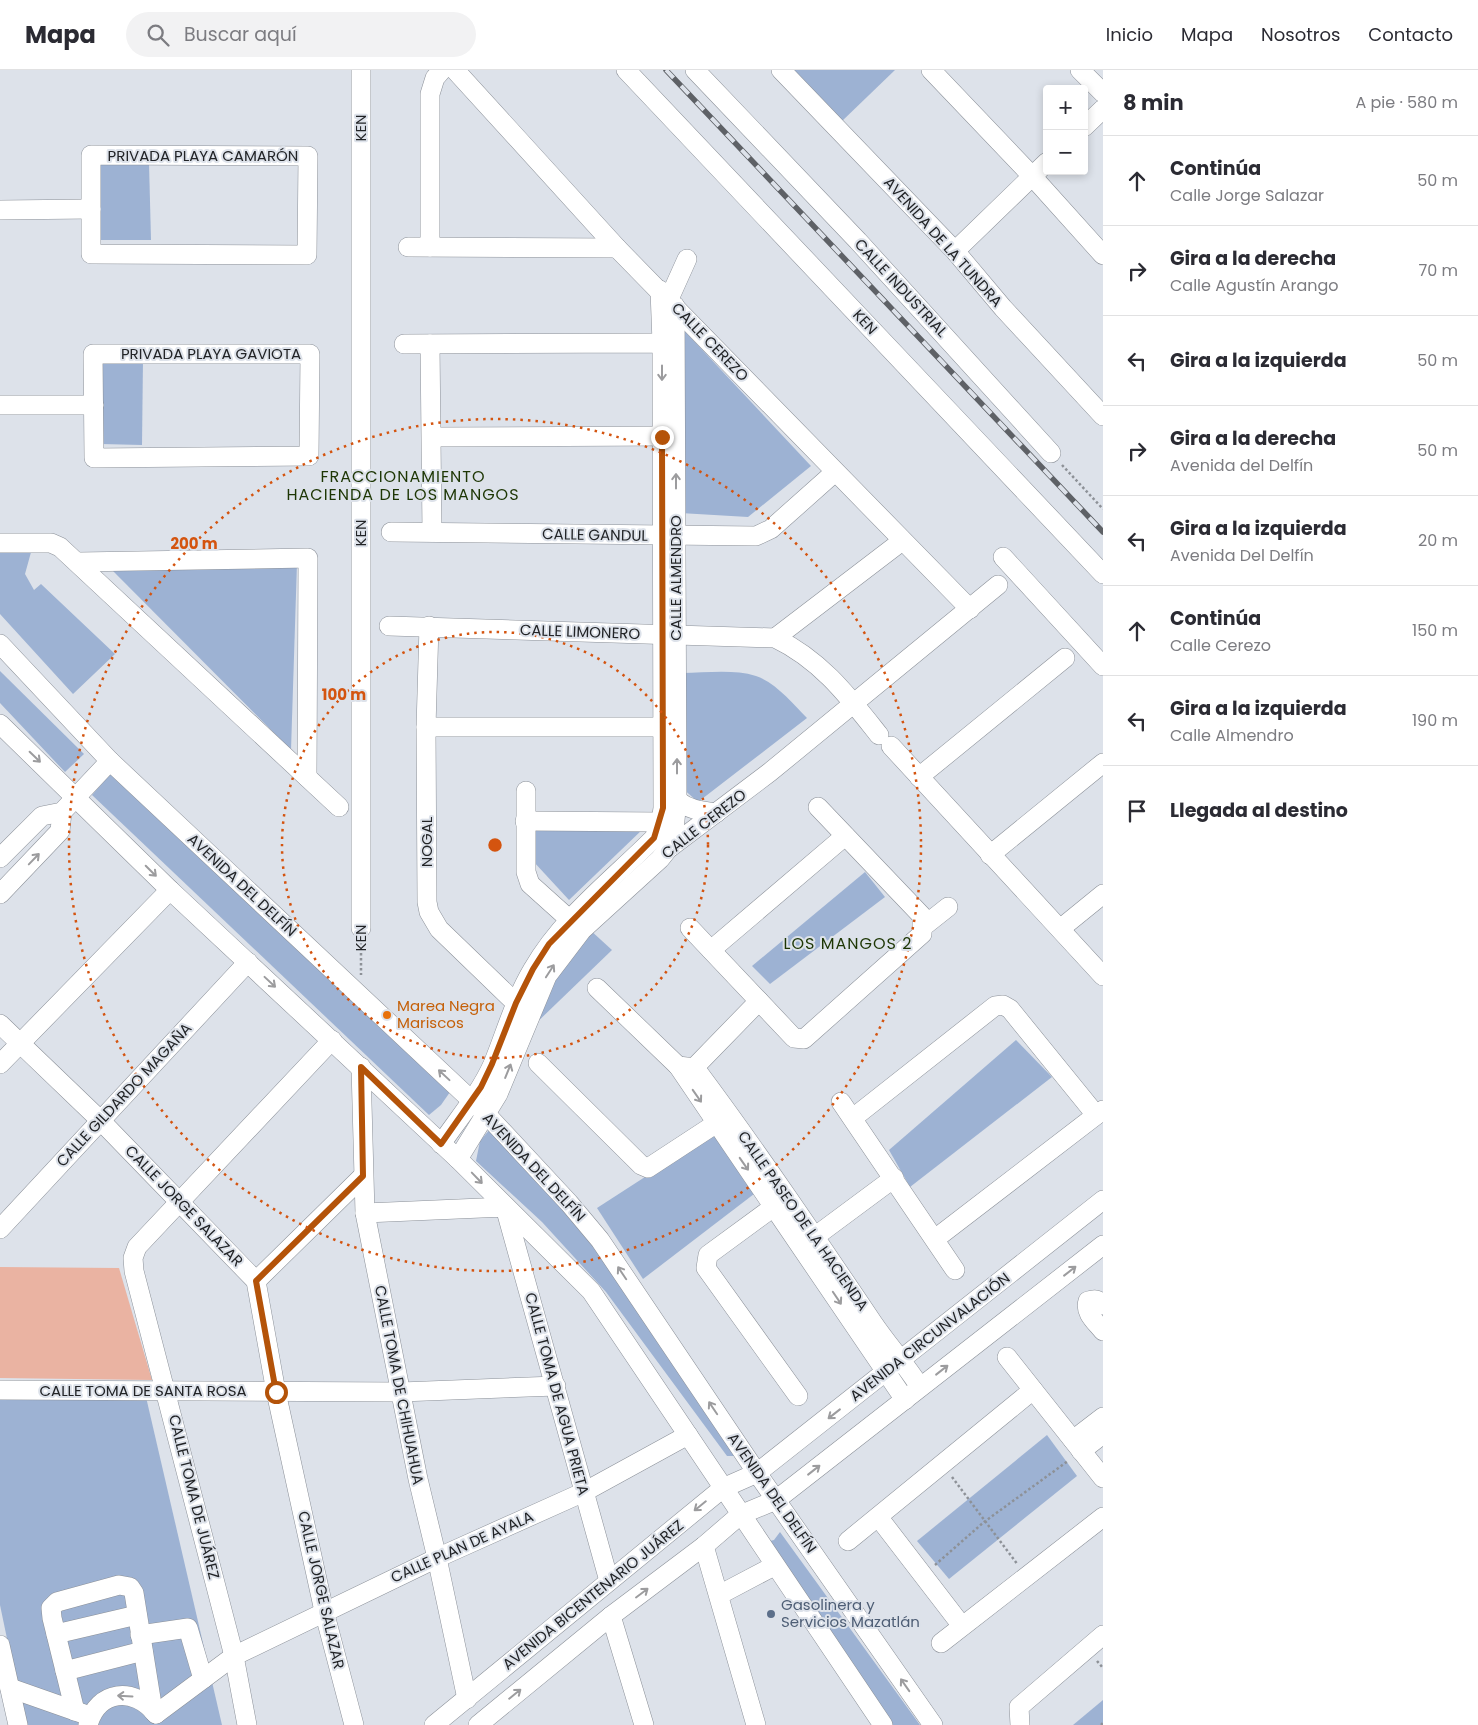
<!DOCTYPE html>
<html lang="es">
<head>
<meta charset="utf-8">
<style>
	body { margin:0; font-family:Poppins,sans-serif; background:#f2f2f3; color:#2b2b33 }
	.controls { position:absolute; right:15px; top:15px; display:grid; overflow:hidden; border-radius:5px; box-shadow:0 2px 8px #0003 }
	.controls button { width:45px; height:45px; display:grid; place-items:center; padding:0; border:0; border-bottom:1px solid #e1e1e2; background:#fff; color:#2b2b33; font:25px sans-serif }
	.stop { position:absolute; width:15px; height:15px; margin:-11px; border:4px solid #b45309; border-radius:50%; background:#fff }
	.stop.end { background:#b45309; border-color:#fff; box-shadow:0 1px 5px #0008 }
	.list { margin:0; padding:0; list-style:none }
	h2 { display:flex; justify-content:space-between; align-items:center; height:65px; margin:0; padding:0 20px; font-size:21px }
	h2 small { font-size:16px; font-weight:400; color:#7c7c81 }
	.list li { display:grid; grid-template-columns:32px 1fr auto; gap:15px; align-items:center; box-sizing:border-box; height:90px; padding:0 20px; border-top:1px solid #e1e1e2 }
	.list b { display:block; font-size:19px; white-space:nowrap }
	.list p { margin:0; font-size:16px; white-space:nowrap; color:#7c7c81 }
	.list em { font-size:16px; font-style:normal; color:#7c7c81 }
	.icon { flex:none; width:28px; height:28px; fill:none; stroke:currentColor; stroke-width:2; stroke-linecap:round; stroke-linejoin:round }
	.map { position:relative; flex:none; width:1103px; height:1655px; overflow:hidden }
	header { display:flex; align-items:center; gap:30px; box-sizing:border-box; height:70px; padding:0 25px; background:#fff; border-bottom:1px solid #e1e1e2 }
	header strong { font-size:24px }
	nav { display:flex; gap:28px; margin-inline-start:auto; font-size:18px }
	.search { width:350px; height:45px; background:#f2f2f3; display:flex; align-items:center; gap:12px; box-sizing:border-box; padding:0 18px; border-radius:28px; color:#7c7c81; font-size:19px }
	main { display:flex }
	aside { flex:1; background:#fff }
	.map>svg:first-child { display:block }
	.green { fill:#9db2d3 }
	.building { fill:#eab3a2 }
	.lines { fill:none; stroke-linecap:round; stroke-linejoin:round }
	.minor-casing { stroke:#8b9098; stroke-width:20 }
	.path { stroke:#8d9197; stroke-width:2.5; stroke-dasharray:2.5 2.5; stroke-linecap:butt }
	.minor { stroke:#fff; stroke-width:19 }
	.rail-casing { stroke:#5e6166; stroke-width:5.5 }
	.rail { stroke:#dde2ea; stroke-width:4; stroke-dasharray:11; stroke-linecap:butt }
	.oneway { stroke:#9c9c9e }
	.route { stroke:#b45309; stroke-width:6 }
	.ring { fill:none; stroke:#d4540f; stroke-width:2.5; stroke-dasharray:2.5 5 }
	.food-dot { fill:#e8710a; stroke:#dde2ea; stroke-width:2 }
	.service-dot { fill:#5c6f8a; stroke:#dde2ea; stroke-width:2 }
	.labels { text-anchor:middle; stroke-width:4; stroke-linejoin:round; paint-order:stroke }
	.street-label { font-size:15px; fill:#222427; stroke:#dde2ea }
	.food-label { font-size:15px; fill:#c56008; stroke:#dde2ea; text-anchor:start }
	.service-label { font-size:15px; fill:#4e5e75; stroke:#dde2ea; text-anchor:start }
	.neighbourhood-label { font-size:16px; letter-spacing:1px; fill:#1d3604; stroke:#dde2ea }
	.centre { fill:#d4540f; stroke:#dde2ea; stroke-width:2.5 }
	.ring-label { font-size:15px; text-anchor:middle; font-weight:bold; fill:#d4540f; stroke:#dde2ea; stroke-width:4; stroke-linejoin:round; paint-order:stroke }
</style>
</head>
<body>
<header>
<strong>Mapa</strong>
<div class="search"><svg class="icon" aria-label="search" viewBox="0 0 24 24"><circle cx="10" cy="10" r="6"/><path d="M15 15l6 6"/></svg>Buscar aquí</div>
<nav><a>Inicio</a><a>Mapa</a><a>Nosotros</a><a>Contacto</a></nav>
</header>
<main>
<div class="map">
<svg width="1103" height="1655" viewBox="0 0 1103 1655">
	<rect width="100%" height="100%" fill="#dde2ea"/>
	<g class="green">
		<polygon points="790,0 895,0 840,53"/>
		<polygon points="96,91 149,93 151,170 98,170"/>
		<polygon points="679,255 811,396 748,447 680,443"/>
		<polygon points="103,287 143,289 142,375 101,374"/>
		<polygon points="33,475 25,504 34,520 41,514 115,584 73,624 0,544 0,480"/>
		<polygon points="297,493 291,680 110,498"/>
		<polygon points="0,601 84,684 65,702 0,633"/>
		<path d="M682,603c24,0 51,-4 74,3 20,7 36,27 51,42l-109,84 -17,-15z"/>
		<polygon points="113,701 450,1022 441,1035 429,1045 92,725"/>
		<polygon points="534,757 644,758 569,830 533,791"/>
		<polygon points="865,802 885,827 770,914 752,896"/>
		<polygon points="589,859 612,880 530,959 560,888"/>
		<polygon points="1016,970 1052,1007 910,1117 889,1080"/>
		<polygon points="490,1059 592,1173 738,1386 727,1386 606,1222 542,1152 476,1091 480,1071"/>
		<polygon points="713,1063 754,1124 643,1209 597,1138"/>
		<polygon points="146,1327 222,1655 25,1655 0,1535 0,1329"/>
		<polygon points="1047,1365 1077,1406 949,1509 917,1471"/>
		<polygon points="780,1462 920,1655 892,1655 770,1471 774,1470"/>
		<polygon points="1103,1630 1103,1655 1073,1655"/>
	</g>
	<polygon class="building" points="0,1197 119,1198 152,1310 0,1308"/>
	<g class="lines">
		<defs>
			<g id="minor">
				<polyline points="361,0 361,858"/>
				<polyline points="455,0 617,178 970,539"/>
				<polyline points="626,0 1103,504"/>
				<polyline points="695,0 858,171 1051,383"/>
				<polyline points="781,0 955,181 1003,238 1103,346"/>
				<polyline points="931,0 1032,106 1103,185"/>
				<polyline points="1080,0 1103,23"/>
				<polyline points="1084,57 1103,39"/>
				<polygon points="91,85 308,86 307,185 91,184"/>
				<polyline points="0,140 91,139"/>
				<polyline points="408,177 617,178"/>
				<polyline points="430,177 430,24 435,8 442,0"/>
				<polyline points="955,181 1047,92"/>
				<polyline points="669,229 687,189"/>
				<polyline points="404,274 662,273 673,277"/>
				<polyline points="430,274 432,462"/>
				<polygon points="93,284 310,284 309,386 94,388"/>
				<polyline points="0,335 94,335"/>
				<polyline points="432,367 673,366"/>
				<polyline points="391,462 756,466 771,459 835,402"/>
				<polyline points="0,473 51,473 60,477 339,737"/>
				<polyline points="1003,487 1103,596"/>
				<polyline points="79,492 308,488 307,707"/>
				<path d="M389,556l386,12c46,22 73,58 104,97"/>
				<polyline points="429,556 426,657 427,832 429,842 439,859 524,941"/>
				<polyline points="775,568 902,471"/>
				<polyline points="0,574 110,691 487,1045 569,1133 600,1170 757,1403 933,1655"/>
				<polyline points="0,654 170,820 458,1089 591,1221 883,1655"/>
				<polyline points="426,657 673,657"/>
				<polyline points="891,676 1103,906"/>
				<polyline points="919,707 1065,588"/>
				<polyline points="526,721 526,802 530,814 579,858"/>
				<path d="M677,730c12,10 24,11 39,13"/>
				<polyline points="525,751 661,752"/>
				<polyline points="668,779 674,760 677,730 675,236"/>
				<polyline points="990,785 1103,693"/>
				<polyline points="0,788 42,746 62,742 110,691"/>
				<polyline points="0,824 60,761 62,742"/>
				<polyline points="924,856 948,837"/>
				<polyline points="690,858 794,968 804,969 922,864 922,846 818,737"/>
				<polyline points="1060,859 1103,824"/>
				<polyline points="711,880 845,766"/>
				<polyline points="597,918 678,996 905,1330"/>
				<polyline points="0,954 100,1050 256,1211 276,1322 324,1541 354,1655"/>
				<polyline points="538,993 641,1095 648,1098 726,1047"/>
				<polyline points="0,994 170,820"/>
				<path d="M678,996l17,2c62,83 120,169 178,255 15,22 33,42 47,64"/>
				<polyline points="361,997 365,1143 418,1409 437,1488 467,1629"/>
				<polyline points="687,1005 759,931"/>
				<polyline points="841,1032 955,1200"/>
				<polyline points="853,1048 995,936 1003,935 1010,939 1096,1045"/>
				<path d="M441,1074c18,-26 39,-51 52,-80 13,-32 22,-65 40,-95 29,-51 80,-90 121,-131l7,-16 2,-14 -1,-465 -2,-53"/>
				<polyline points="458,1089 498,1024 547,906 582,860 660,789 668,779 770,702 998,515"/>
				<polyline points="783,1130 708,1185 706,1198 798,1326"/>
				<polyline points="365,1143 505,1137 609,1511"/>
				<polyline points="0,1159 248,892"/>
				<polyline points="935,1169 1103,1040"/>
				<polyline points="805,1174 894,1108"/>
				<polyline points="256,1211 363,1106"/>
				<path d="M1103,1235c-5,-6 -8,-6 -15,-4 -4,12 8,21 15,30"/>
				<polyline points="1007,1287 1103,1408"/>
				<polyline points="0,1320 401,1322 556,1316"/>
				<polyline points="1073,1370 1103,1347"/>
				<polyline points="1081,1381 1103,1364"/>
				<polyline points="879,1448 962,1556"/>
				<polyline points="848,1471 1033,1320"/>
				<polyline points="704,1476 756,1655"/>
				<polyline points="719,1525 774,1496"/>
				<polyline points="611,1546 644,1655"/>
				<polyline points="56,1564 137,1545"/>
				<polyline points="140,1565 188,1558 203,1609"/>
				<polyline points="941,1573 1103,1447"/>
				<polyline points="0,1575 18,1655"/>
				<polyline points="65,1601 143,1581"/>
				<polyline points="10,1618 84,1644"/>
				<polyline points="75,1641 52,1548 51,1538 57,1532 119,1515 130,1517 134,1523 153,1641"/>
				<polyline points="156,1644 234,1586 437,1488 584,1422 688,1365"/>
				<path d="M88,1655c10,-35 46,-39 68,-11"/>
				<polyline points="247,1655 234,1586 134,1201 133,1188 137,1177 332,970"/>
				<polyline points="434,1655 723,1418 757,1403 1103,1130"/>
				<polyline points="478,1655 611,1546 704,1476 740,1445 776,1430 1103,1175"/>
				<polyline points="1020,1655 1019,1637 1103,1565"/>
			</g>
		</defs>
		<use href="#minor" class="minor-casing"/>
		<g class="path">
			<polyline points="1062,395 1103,439"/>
			<polyline points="361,873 361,905"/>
			<polyline points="952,1407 1018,1495"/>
			<polyline points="935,1495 984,1452 1068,1391"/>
			<polyline points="1097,1591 1103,1598"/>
			<polyline points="1101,1655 1103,1653"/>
		</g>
		<use href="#minor" class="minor"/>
		<defs>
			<polyline id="rail" points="666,0 1103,462"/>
		</defs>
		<use href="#rail" class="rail-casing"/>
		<use href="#rail" class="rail"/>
	</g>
	<defs><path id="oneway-shaft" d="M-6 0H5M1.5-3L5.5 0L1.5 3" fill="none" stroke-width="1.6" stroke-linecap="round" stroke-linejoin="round" transform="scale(1.25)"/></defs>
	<g class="oneway">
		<use href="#oneway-shaft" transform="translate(662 303) rotate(90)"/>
		<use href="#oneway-shaft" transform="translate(676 411) rotate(-90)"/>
		<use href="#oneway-shaft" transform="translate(35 687) rotate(44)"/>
		<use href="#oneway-shaft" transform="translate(677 696) rotate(-90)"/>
		<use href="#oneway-shaft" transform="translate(34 789) rotate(-46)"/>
		<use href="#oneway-shaft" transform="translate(151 801) rotate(45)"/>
		<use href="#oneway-shaft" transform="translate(550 901) rotate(-57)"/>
		<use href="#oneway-shaft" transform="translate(270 912) rotate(43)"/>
		<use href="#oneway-shaft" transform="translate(508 1001) rotate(-68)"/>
		<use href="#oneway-shaft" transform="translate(444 1005) rotate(-137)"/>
		<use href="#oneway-shaft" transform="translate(697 1026) rotate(55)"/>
		<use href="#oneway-shaft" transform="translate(744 1094) rotate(55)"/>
		<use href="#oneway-shaft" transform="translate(477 1108) rotate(46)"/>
		<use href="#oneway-shaft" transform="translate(1070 1201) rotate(-38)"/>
		<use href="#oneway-shaft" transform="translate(622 1203) rotate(-124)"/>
		<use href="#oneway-shaft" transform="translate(837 1228) rotate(56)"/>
		<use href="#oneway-shaft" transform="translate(942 1300) rotate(-38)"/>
		<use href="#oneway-shaft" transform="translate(713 1338) rotate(-124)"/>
		<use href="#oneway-shaft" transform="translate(834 1344) rotate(142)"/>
		<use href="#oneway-shaft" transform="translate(814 1400) rotate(-38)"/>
		<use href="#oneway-shaft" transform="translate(700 1436) rotate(141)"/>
		<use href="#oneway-shaft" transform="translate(642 1523) rotate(-37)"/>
		<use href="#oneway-shaft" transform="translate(905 1615) rotate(-125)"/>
		<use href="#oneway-shaft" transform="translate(515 1624) rotate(-39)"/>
		<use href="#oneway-shaft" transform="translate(125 1626) rotate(-177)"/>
	</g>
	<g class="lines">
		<polyline class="route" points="276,1322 256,1211 363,1106 361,997 441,1074 481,1017 492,994 516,933 533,899 549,874 654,768 663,738 662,367"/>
	</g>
	<g class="ring">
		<circle cx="495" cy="775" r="213"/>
		<circle cx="495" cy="775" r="426"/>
	</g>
	<circle class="food-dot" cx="387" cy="945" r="5"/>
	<circle class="service-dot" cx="771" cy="1544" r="5"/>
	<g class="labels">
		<g class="street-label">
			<text transform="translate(361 58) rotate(-90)" y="5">KEN</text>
			<text x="203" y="91">PRIVADA PLAYA CAMARÓN</text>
			<text transform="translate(943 172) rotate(48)" y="5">AVENIDA DE LA TUNDRA</text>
			<text transform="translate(901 218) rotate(47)" y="5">CALLE INDUSTRIAL</text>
			<text transform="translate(865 252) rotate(47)" y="5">KEN</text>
			<text transform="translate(710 272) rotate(46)" y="5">CALLE CEREZO</text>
			<text x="211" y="289">PRIVADA PLAYA GAVIOTA</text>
			<text transform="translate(361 463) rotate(-90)" y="5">KEN</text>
			<text transform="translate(595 465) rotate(1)" y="5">CALLE GANDUL</text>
			<text transform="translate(676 508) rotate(-90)" y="5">CALLE ALMENDRO</text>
			<text transform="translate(580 562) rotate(2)" y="5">CALLE LIMONERO</text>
			<text transform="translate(704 754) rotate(-38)" y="5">CALLE CEREZO</text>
			<text transform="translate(427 772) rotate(-90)" y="5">NOGAL</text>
			<text transform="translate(242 815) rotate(43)" y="5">AVENIDA DEL DELFÍN</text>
			<text transform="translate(361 868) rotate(-90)" y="5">KEN</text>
			<text transform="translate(124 1025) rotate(-47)" y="5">CALLE GILDARDO MAGAÑA</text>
			<text transform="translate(534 1097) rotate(47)" y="5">AVENIDA DEL DELFÍN</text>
			<text transform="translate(184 1136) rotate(46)" y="5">CALLE JORGE SALAZAR</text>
			<text transform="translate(803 1151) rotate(55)" y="5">CALLE PASEO DE LA HACIENDA</text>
			<text transform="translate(930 1267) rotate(-38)" y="5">AVENIDA CIRCUNVALACIÓN</text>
			<text transform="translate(399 1315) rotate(79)" y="5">CALLE TOMA DE CHIHUAHUA</text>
			<text x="143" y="1326">CALLE TOMA DE SANTA ROSA</text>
			<text transform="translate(557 1324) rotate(75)" y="5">CALLE TOMA DE AGUA PRIETA</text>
			<text transform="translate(772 1423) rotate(55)" y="5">AVENIDA DEL DELFÍN</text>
			<text transform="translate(194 1427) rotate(76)" y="5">CALLE TOMA DE JUÁREZ</text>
			<text transform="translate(462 1477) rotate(-24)" y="5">CALLE PLAN DE AYALA</text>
			<text transform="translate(321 1520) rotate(77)" y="5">CALLE JORGE SALAZAR</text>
			<text transform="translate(593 1525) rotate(-39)" y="5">AVENIDA BICENTENARIO JUÁREZ</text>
		</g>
		<g class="food-label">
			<text x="397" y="941">Marea Negra<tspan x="397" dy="17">Mariscos</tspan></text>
		</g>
		<g class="service-label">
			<text x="781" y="1540">Gasolinera y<tspan x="781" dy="17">Servicios Mazatlán</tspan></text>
		</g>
		<g class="neighbourhood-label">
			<text x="403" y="412">FRACCIONAMIENTO<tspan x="403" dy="18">HACIENDA DE LOS MANGOS</tspan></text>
			<text x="848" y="879">LOS MANGOS 2</text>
		</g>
	</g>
	<circle cx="495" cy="775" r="8" class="centre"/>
	<g class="ring-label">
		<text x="194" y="479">200 m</text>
		<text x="344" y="630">100 m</text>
	</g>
</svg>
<div class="controls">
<button>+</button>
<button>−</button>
</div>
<div class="stop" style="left:276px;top:1322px"></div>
<div class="stop end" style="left:662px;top:367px"></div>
</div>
<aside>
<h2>8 min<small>A pie · 580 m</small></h2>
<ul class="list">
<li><svg class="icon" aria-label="ahead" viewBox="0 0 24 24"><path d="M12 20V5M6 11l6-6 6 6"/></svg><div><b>Continúa</b><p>Calle Jorge Salazar</p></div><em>50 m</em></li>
<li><svg class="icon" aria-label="right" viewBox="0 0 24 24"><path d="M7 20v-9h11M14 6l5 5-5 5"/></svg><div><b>Gira a la derecha</b><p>Calle Agustín Arango</p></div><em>70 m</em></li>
<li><svg class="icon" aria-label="left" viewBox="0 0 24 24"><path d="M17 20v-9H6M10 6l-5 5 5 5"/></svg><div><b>Gira a la izquierda</b></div><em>50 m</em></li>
<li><svg class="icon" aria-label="right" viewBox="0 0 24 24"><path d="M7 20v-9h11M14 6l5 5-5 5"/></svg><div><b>Gira a la derecha</b><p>Avenida del Delfín</p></div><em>50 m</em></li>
<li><svg class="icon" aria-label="left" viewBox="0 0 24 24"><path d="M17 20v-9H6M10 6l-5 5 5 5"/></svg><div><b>Gira a la izquierda</b><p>Avenida Del Delfín</p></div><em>20 m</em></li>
<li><svg class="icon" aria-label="ahead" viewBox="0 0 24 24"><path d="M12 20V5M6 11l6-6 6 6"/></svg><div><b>Continúa</b><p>Calle Cerezo</p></div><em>150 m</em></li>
<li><svg class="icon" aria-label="left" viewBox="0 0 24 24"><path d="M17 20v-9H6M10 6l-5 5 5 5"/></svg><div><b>Gira a la izquierda</b><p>Calle Almendro</p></div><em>190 m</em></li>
<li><svg class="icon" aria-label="arrive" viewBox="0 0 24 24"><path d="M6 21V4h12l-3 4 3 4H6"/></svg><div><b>Llegada al destino</b></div></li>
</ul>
</aside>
</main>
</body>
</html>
